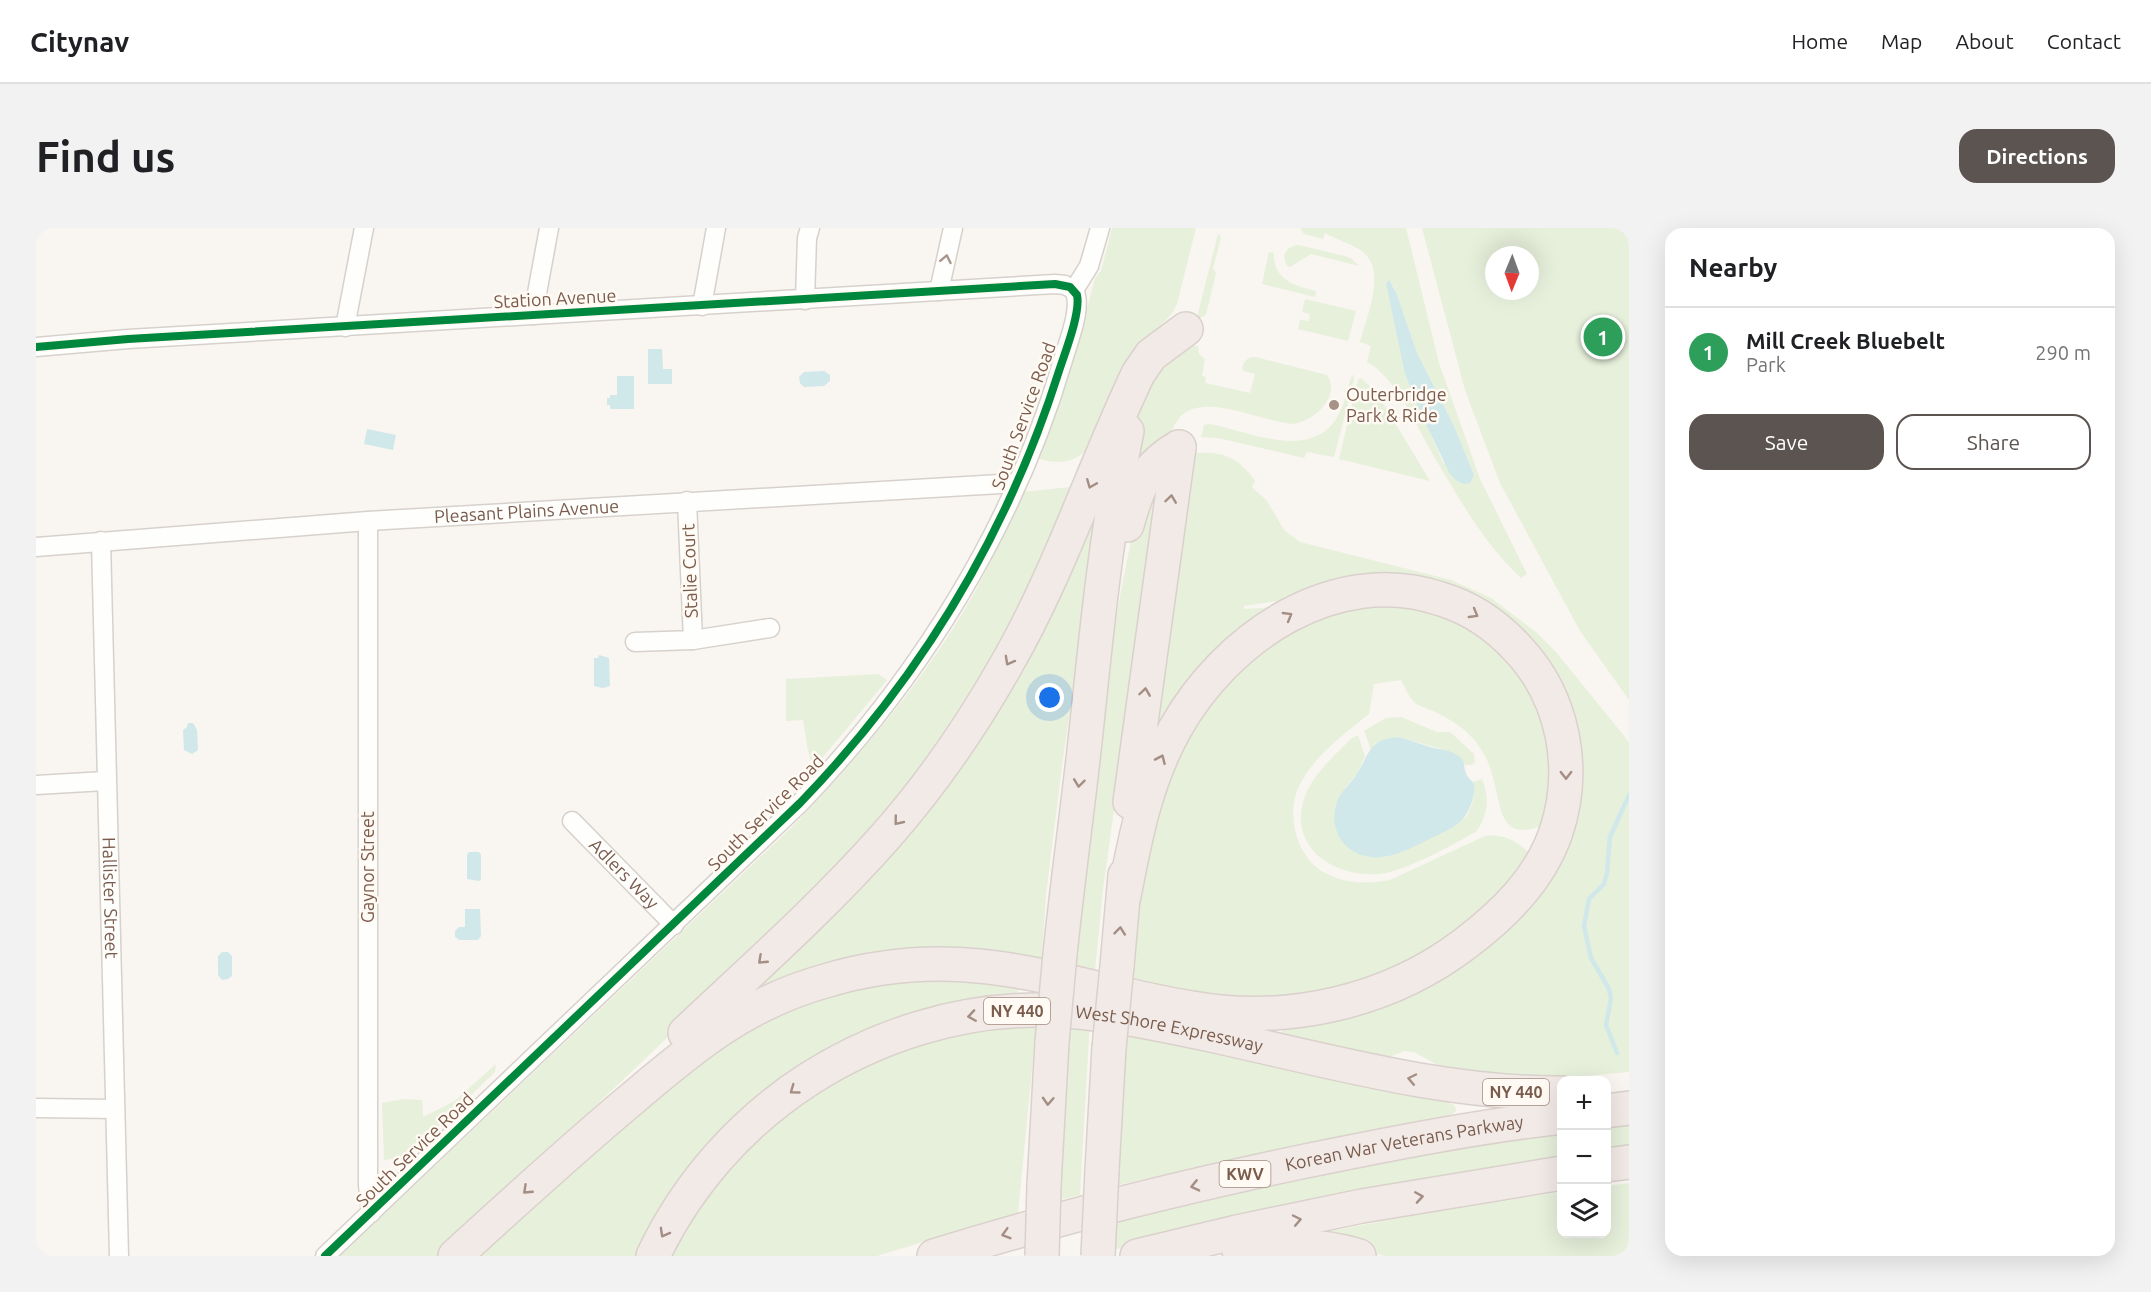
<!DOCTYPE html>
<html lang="en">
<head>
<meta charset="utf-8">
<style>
	body { margin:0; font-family:Ubuntu,sans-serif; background:#f2f2f2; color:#202124 }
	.controls { position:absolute; right:18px; bottom:18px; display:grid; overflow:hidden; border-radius:12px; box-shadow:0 6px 24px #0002 }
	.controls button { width:54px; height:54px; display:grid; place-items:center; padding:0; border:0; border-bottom:2px solid #e0e0e0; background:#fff; color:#202124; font:30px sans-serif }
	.compass { position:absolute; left:1449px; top:18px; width:54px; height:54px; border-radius:50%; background:#fff; box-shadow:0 6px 24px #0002; rotate:181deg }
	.you { position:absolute; left:1014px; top:470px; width:21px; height:21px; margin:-15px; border:4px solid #fff; border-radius:50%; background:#1a73e8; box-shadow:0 0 0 9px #1a73e833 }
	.badge { display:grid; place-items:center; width:39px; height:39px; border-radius:50%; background:#5c5450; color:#fff; font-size:20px; font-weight:700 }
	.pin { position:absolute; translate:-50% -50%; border:3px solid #fff; box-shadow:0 2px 6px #0006 }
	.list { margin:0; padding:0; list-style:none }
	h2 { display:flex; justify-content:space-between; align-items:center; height:78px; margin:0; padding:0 24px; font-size:26px }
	h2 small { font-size:20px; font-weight:400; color:#757577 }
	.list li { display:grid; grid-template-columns:39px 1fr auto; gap:18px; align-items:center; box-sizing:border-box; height:90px; padding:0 24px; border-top:2px solid #e0e0e0 }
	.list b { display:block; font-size:22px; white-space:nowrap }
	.list p { margin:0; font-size:20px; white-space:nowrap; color:#757577 }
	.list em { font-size:20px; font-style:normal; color:#757577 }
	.actions { display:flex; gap:12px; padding:18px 24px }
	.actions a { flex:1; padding:14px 0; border:2px solid #5c5450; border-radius:18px; text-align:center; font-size:21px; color:#5c5450 }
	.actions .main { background:#5c5450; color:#fff }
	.icon { flex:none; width:33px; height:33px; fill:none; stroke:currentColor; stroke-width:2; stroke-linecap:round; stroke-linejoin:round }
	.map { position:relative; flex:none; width:1593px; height:1028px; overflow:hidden; border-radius:18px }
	header { display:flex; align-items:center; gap:36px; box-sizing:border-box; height:84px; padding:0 30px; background:#fff; border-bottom:2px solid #e0e0e0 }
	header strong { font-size:28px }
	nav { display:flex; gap:33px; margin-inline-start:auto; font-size:21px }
	.intro { display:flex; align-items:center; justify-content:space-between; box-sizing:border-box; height:144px; padding:0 36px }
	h1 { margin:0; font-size:42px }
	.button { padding:15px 27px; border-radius:18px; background:#5c5450; color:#fff; font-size:21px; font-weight:700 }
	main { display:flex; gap:36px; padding:0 36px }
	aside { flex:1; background:#fff; border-radius:18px; box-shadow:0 6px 24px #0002 }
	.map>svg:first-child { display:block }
	.green { fill:#e7f0db; fill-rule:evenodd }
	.water { fill:#d0e8ea }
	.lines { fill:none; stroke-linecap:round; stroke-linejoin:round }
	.stream { stroke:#d0e8ea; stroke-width:4.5 }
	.minor-casing { stroke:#d7d1cb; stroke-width:21 }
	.motorway-casing { stroke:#dad1cc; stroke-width:36 }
	.minor { stroke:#fefefd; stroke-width:18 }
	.motorway { stroke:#f2eae7; stroke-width:33 }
	.motorway-bridge-casing { stroke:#dad1cc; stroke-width:36; stroke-linecap:butt }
	.motorway-bridge { stroke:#f2eae7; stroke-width:33 }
	.cycleway-casing { stroke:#fffaf3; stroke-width:11 }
	.cycleway { stroke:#00873e; stroke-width:8 }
	.oneway { stroke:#a8958b }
	.oneway2 { stroke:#a48e83 }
	.poi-dot { fill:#a69286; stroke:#fffaf3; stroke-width:2 }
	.labels { text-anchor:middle; stroke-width:5; stroke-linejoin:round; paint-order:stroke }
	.shield { fill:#fffaf3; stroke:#a28b7f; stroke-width:1.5 }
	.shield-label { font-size:16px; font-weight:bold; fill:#7a5c4d }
	.street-label { font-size:18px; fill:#7a5c4d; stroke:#fffaf3 }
	.poi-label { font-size:18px; fill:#7a5c4d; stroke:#fffaf3; text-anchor:start }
</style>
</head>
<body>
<header>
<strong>Citynav</strong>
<nav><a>Home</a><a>Map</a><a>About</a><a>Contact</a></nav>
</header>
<div class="intro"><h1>Find us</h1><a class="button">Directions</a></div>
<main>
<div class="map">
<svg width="1593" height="1028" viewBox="0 0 1593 1028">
	<rect width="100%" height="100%" fill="#f9f5f0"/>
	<g class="green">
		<path d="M1076,0h84l-19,76 -4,8 -30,33 -48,93c-15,23 -29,28 -56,21l39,-115 17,-66 6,-7z"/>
		<path d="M1264,0h106l33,135 41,116 47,95 -6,4c-38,-35 -64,-83 -90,-127 -16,-28 -35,-73 -64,-89l4,-16 -11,-4c6,-24 27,-71 3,-90 -10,-8 -26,-12 -38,-19l-2,6 -19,-5zM1351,53l7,6 23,66 37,73 20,49 -31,-12 -38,-89z"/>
		<path d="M1386,0h207v472l-49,-69 -80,-148 -35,-93zM1458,27h36v36h-36z"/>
		<polygon points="1182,6 1183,6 1185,10 1177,40 1180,45 1170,87 1162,91 1162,85"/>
		<path d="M1262,17l47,11 7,3 7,7 -48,-12 -21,13 -3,-1c-6,-11 -1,-19 11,-21z"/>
		<path d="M1233,24l5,1c-1,27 21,33 42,38l-1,6 -53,-13z"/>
		<polygon points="1269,71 1320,83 1312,113 1262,101 1264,92 1273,93 1274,86 1266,84"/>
		<path d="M1155,118h7l1,8 6,5 -3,17 4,1 -1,6 45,10 5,-19 -11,-3 -2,-3c2,-7 5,-11 13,-11l72,18c15,21 -14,47 -34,49 -31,-2 -87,-32 -112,-8 -7,7 -9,17 -15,24 -10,11 -26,19 -39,26 7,-39 19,-109 64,-120z"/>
		<path d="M1316,147h1l1,5 -20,77 -27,-5 -3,6 -86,-20 -17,-1 3,-12 6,-1c38,7 99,37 126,-5 9,-14 11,-29 16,-44z"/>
		<polygon points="1325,150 1341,165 1394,253 1303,231 1322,152"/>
		<path d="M1159,225c27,-2 44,4 60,28l-3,6 15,14 17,29 16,12 151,38 40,18 45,34 20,20 73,90v330l-44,4h-75l-69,-9 -27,-15 -9,-1 -19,7 -104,-23v-10l54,-14 179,-102 58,-162 -96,-140 -187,-8 -46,7v3l19,-1 33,-8 -142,140z"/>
		<polygon points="1125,240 1067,662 1058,753 1035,748 1057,528 1086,357 1103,274"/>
		<path d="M1043,258l-75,162 -96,143 -154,164 -316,301h-98l452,-429c63,-66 123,-135 170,-213 24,-39 42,-81 62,-122z"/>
		<polygon points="1067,264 1027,530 1010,667 1005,741 934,730 669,796 821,651"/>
		<path d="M1331,373l86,14 67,51 35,85 -11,74c-45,18 -42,-17 -51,-47 -2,-11 -7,-21 -13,-30 -11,-18 -28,-28 -47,-37 -6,-3 -16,-5 -20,-10 -5,-6 -8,-14 -12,-21l-27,4 -5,30c-26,21 -55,42 -70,72 -14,29 -2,74 28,88 20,10 42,10 63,6l95,-44c18,-2 31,4 44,17l-5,19 -95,87 -151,46 -151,-17 21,-163 52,-118 78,-72z"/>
		<polygon points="842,446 851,452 777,541 772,523 767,492 750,493 750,451"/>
		<polygon points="1365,489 1401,504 1414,504 1438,526 1439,534 1436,537 1429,537 1416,524 1363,509 1339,515 1335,522 1328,503 1350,490"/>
		<path d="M1322,507l7,21 -8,18 -12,14 21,69h18l22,-8 60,-32c7,-11 9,-23 7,-35l9,-3c8,18 6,37 -6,53 -25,13 -69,39 -96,42 -44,4 -92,-25 -76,-75 8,-24 31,-44 48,-61z"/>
		<polygon points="870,745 982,758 983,761 980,766 974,769 810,817 605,1028 430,1028 706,796"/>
		<polygon points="1001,790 982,985 841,1028 626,1028 644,995 747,880 860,817"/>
		<polygon points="1031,792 1054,792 1044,967 1020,973"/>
		<polygon points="1088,800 1405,870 1419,878 1420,883 1416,886 1408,889 1210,928 1078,958"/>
		<polygon points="460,836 459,844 365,934 362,930 348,932 346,875 368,871 386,872 387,889 419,873"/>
		<polygon points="1593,892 1593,927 1571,930 1570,894"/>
		<polygon points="1525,900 1525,936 1156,1003 1076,1022 1077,992 1140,974"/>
		<polygon points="1593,955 1593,1028 1349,1028 1268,1008 1380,987 1525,964 1526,1006 1570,1006 1571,958"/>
	</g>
	<g class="water">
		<polygon points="1353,52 1360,64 1381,125 1418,198 1438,247 1434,255 1428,256 1421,253 1414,246 1386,188 1369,146 1350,55"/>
		<polygon points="612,121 626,121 627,141 636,141 636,156 612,156"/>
		<polygon points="788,143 794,147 794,153 788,158 768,159 764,155 763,149 768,144"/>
		<polygon points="581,148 598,148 598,181 574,181 574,177 571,177 571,170 574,170 574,167 581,167"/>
		<polygon points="331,201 360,207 357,222 328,216"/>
		<polygon points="563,427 573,430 574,458 567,460 558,458 558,430 562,430"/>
		<polygon points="152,495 157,495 161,502 162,522 156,526 148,522 147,502 151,499"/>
		<path d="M1363,509c11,3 21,7 31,10 10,3 21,2 30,10 6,5 3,10 6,16 1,5 6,7 8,11 1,4 0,9 -1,13 -4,19 -14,28 -31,36 -18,8 -40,22 -60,24 -32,4 -56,-24 -45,-55 4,-12 15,-19 21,-30 13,-22 12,-33 41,-35z"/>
		<polygon points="433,624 443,624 445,627 445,651 443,653 431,651 431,627"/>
		<polygon points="429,681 444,681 445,708 442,712 423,712 419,709 419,703 423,699 429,699"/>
		<polygon points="186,724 192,724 196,728 196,748 192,751 186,752 182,747 182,728"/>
	</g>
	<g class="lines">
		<polyline class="stream" points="1581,825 1570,797 1575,771 1573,761 1555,730 1548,698 1553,671 1568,656 1571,645 1574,609 1593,567"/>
		<defs>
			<g id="minor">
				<polyline points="1038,62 1053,38 1064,0"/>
				<polyline points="903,63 917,0"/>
				<polyline points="769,72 771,10 774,0"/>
				<polyline points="666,78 680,0"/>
				<polyline points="497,87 513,0"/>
				<polyline points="309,99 328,0"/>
				<polyline points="0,119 92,111 1019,56 1029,57 1038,62"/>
				<polyline points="332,293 332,957 335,985"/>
				<path id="s1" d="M65,313l18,715"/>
				<path id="s2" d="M0,319l332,-26 649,-38"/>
				<polyline points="657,412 734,400"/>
				<polyline points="599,414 657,412 651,273"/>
				<polyline points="0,557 69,553"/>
				<path id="s3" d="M536,593l102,104"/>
				<polyline points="0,880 79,881"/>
				<path d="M289,1028l475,-453c120,-125 214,-276 263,-443 5,-18 20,-53 11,-70"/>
			</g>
			<g id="motorway">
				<path d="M1091,297c10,-36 17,-58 52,-78"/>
				<polyline points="1094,574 1143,219"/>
				<path d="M1024,726c8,-77 19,-154 27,-231 10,-97 20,-196 40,-292"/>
				<polyline points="1081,738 1089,647"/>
				<path d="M649,805c68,-64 138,-126 200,-196 46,-52 86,-110 120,-170 54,-93 87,-196 133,-293l13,-19 35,-26"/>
				<polyline points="1570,883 1593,880"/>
				<polyline points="1570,937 1593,934"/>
				<polyline points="1066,942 1073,820"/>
				<polyline points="1008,957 1016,814"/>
				<path d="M1203,1023c40,-6 81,-8 120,5"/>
				<path d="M419,1028c59,-54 117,-107 178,-158 61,-52 113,-95 192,-117 50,-15 102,-20 154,-15 72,7 142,31 213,42 95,17 197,-6 274,-65 38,-29 74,-64 90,-111 21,-63 8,-134 -38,-183 -21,-23 -47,-41 -77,-50 -107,-36 -215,39 -266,130 -29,52 -40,109 -51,167"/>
				<path id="s4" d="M617,1028c34,-72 89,-134 156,-177 69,-44 149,-69 231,-69 58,1 115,13 171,25 115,25 233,59 351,58"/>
				<path id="s5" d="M898,1028c119,-37 240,-67 362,-93 88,-18 177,-36 266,-46"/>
				<polyline points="1101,1028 1201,1004 1326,978 1526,945"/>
			</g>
		</defs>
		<use href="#minor" class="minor-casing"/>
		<use href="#motorway" class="motorway-casing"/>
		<use href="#minor" class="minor"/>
		<use href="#motorway" class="motorway"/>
		<defs>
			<g id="motorway-bridge">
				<polyline points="1016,814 1024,726"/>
				<polyline points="1073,820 1081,738"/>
				<polyline points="1006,1028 1008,957"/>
				<polyline points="1062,1028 1066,942"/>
			</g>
		</defs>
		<use href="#motorway-bridge" class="motorway-bridge-casing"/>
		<use href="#motorway-bridge" class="motorway-bridge"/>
		<defs>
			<path id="cycleway" d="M0,119l92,-8 927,-55 15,3 7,8c4,18 -13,60 -19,79 -52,163 -139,306 -258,429l-475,453"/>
		</defs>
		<use href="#cycleway" class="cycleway-casing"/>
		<use href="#cycleway" class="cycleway"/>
	</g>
	<defs><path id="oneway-chevron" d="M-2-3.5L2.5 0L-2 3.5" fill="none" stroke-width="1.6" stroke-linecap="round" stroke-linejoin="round" transform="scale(1.5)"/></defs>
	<use class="oneway" href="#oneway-chevron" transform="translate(910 31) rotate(-78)"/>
	<g class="oneway2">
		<use href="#oneway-chevron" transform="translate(1055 256) rotate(112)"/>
		<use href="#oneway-chevron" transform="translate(1135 271) rotate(-82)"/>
		<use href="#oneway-chevron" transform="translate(1438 386) rotate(30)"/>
		<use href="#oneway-chevron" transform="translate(1252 388) rotate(-30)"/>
		<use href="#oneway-chevron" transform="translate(973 433) rotate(119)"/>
		<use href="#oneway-chevron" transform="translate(1109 464) rotate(-82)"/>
		<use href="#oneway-chevron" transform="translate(1125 531) rotate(-66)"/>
		<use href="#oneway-chevron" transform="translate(1530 547) rotate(90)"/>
		<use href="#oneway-chevron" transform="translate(1043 555) rotate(97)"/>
		<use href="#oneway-chevron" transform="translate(862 593) rotate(129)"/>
		<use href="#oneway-chevron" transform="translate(1084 703) rotate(-84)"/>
		<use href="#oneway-chevron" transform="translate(726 732) rotate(137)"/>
		<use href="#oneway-chevron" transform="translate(936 788) rotate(171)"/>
		<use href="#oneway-chevron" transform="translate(1376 851) rotate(-168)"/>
		<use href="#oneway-chevron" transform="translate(758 862) rotate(144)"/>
		<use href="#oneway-chevron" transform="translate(1012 873) rotate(93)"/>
		<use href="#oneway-chevron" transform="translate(1159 958) rotate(167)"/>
		<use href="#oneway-chevron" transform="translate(491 962) rotate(137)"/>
		<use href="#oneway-chevron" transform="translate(1383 969) rotate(-9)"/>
		<use href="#oneway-chevron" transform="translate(1261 992) rotate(-12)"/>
		<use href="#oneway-chevron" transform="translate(628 1005) rotate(119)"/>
		<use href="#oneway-chevron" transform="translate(970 1006) rotate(164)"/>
	</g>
	<circle class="poi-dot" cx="1298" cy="177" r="6"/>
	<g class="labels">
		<g class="shield">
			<rect x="948" y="770" width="66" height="26" rx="4.5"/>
			<rect x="1447" y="851" width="66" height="26" rx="4.5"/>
			<rect x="1183.5" y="933" width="51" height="26" rx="4.5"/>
		</g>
		<g class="shield-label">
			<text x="981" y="789">NY 440</text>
			<text x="1480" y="870">NY 440</text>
			<text x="1209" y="952">KWV</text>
		</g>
		<g class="street-label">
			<text transform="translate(519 71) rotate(-3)" y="6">Station Avenue</text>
			<text transform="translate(988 188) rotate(-70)" y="6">South Service Road</text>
			<text dy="6" stroke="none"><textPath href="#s2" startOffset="492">Pleasant Plains Avenue</textPath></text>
			<text transform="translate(654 343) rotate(-92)" y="6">Stalie Court</text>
			<text transform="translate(730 585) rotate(-45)" y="6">South Service Road</text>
			<text transform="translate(332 639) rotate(-90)" y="6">Gaynor Street</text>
			<text dy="6" stroke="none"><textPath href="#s3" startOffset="74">Adlers Way</textPath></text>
			<text dy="6" stroke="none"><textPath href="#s1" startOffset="357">Hallister Street</textPath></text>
			<text dy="6" stroke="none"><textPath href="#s4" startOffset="614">West Shore Expressway</textPath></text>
			<text dy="6" stroke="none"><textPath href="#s5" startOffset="484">Korean War Veterans Parkway</textPath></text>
			<text transform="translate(379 922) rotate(-44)" y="6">South Service Road</text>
		</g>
		<g class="poi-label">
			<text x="1310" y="173">Outerbridge<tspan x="1310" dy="21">Park &amp; Ride</tspan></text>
		</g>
	</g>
</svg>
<div class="controls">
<button>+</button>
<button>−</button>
<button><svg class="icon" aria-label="layers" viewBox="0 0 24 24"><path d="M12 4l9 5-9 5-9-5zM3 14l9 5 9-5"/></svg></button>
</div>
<svg class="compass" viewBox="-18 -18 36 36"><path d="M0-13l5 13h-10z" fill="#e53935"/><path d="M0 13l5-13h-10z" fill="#757577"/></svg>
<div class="you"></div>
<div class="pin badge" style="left:1567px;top:109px;background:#2e9e5b">1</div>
</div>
<aside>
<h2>Nearby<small></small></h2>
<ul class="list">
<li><span class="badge" style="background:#2e9e5b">1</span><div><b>Mill Creek Bluebelt</b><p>Park</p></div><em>290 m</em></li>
</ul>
<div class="actions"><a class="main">Save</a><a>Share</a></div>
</aside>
</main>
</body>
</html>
